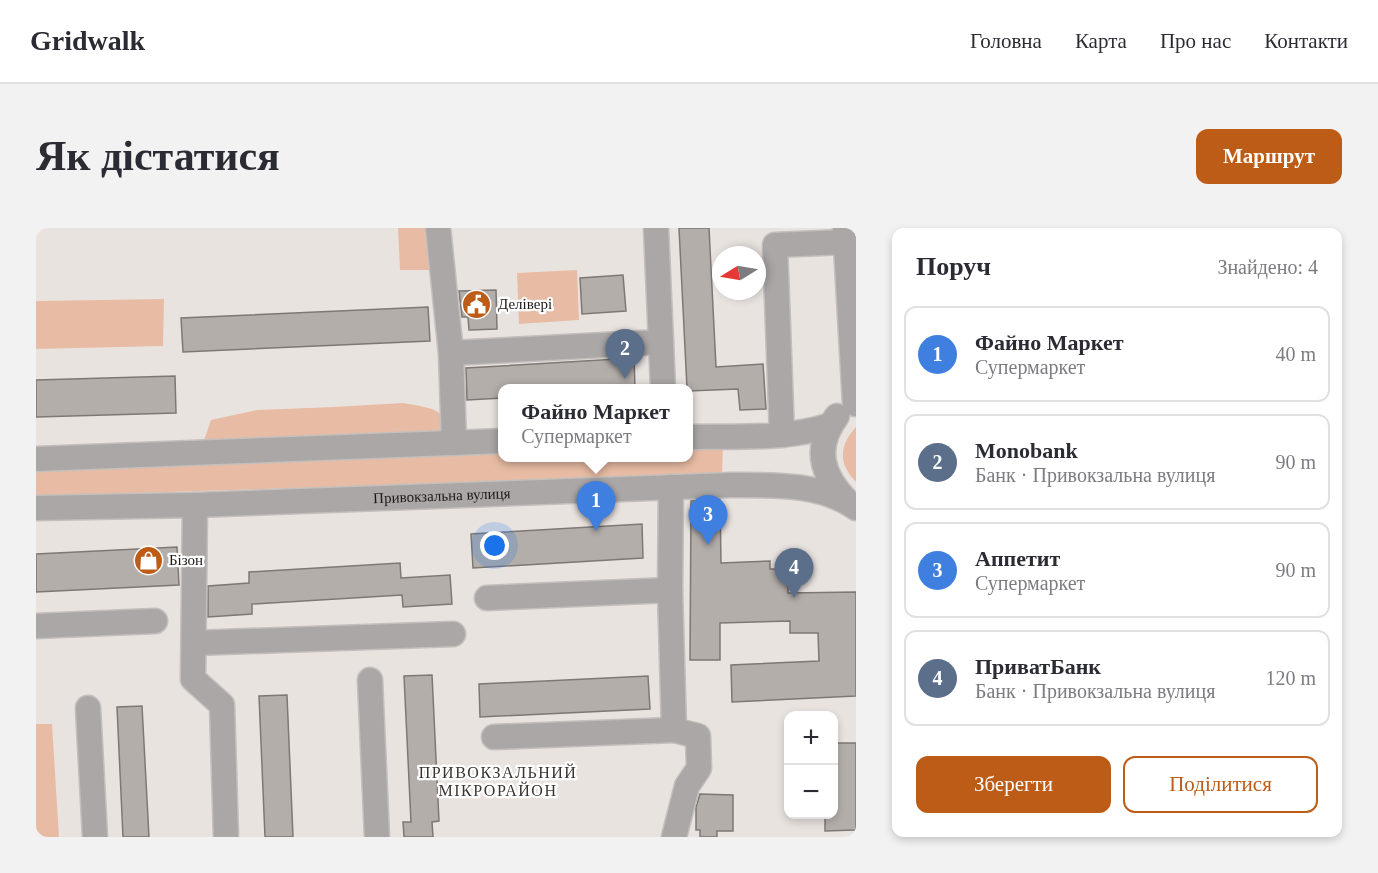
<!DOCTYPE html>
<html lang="uk">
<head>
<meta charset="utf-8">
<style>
	body { margin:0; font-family:"Times New Roman",serif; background:#f2f2f3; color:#2b2b33 }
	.controls { position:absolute; right:18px; bottom:18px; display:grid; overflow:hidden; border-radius:12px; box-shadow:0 3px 9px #0003 }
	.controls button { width:54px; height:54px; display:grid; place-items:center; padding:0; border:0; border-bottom:2px solid #e1e1e2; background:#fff; color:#2b2b33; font:30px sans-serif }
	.compass { position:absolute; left:676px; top:18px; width:54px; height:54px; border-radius:50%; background:#fff; box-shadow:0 3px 9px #0003; rotate:259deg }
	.you { position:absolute; left:459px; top:318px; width:21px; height:21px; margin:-15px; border:4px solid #fff; border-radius:50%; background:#1a73e8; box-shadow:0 0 0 9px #1a73e833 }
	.badge { display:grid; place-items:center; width:39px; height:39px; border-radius:50%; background:#bc5c17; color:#fff; font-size:20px; font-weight:700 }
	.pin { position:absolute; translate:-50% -50px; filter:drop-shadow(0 2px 3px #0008) }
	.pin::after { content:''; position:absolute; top:32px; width:21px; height:18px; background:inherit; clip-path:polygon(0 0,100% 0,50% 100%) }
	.popup { position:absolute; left:462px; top:156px; width:195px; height:78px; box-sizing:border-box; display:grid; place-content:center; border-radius:12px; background:#fff; filter:drop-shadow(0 2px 4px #0005); font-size:20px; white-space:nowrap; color:#7c7c81 }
	.popup b { font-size:22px; color:#2b2b33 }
	.popup::after { content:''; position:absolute; left:50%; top:100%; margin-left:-12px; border:12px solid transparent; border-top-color:#fff }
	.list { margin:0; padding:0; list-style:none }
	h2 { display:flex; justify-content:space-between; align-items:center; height:78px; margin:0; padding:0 24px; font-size:26px }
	h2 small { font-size:20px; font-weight:400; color:#7c7c81 }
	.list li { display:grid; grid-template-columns:39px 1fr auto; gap:18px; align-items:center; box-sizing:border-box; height:96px; margin:0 12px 12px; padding:0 12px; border:2px solid #e1e1e2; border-radius:12px }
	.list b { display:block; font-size:22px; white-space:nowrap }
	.list p { margin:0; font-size:20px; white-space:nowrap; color:#7c7c81 }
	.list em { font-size:20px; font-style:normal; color:#7c7c81 }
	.actions { display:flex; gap:12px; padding:18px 24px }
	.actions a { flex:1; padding:14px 0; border:2px solid #bc5c17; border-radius:12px; text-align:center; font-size:21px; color:#bc5c17 }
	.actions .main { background:#bc5c17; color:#fff }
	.map { position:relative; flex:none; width:820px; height:609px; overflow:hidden; border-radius:12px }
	header { display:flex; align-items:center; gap:36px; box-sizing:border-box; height:84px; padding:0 30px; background:#fff; border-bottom:2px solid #e1e1e2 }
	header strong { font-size:28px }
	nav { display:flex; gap:33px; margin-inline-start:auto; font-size:21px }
	.intro { display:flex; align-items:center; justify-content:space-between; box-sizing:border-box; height:144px; padding:0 36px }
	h1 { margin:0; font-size:42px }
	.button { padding:15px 27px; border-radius:12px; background:#bc5c17; color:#fff; font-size:21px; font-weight:700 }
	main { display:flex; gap:36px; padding:0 36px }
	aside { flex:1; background:#fff; border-radius:12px; box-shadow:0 3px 9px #0003 }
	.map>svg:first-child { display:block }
	.green { fill:#e8bca4 }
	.building { fill:#b4aeab; stroke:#7d7875; stroke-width:1.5 }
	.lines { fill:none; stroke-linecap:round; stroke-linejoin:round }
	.minor-casing { stroke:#c4bfbc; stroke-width:27 }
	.minor { stroke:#aaa7a6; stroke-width:24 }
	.labels { text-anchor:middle; stroke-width:4.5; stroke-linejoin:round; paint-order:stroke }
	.poi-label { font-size:15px; fill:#1c1918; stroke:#fff; text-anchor:start }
	.street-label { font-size:15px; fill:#1c1918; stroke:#fff }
	.neighbourhood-label { font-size:16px; letter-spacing:1.5px; fill:#393432; stroke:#fff }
</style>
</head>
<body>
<header>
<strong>Gridwalk</strong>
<nav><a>Головна</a><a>Карта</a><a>Про нас</a><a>Контакти</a></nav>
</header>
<div class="intro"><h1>Як дістатися</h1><a class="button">Маршрут</a></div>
<main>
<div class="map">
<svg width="820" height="609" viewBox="0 0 820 609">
	<rect width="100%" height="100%" fill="#e9e3e0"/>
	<g class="green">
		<polygon points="362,0 397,0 399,42 364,42"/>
		<polygon points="541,42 543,92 483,96 481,45"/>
		<polygon points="128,71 127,118 0,121 0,73"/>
		<path d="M367,175c10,2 31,4 37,11 5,5 5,13 7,19l-245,13 9,-26 46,-10 77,-3z"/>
		<path d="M820,199v55c-18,-18 -17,-37 0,-55z"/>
		<polygon points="687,219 686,247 0,268 0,241 467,226 467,230 653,230 653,221"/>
		<polygon points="0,496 16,496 23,609 0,609"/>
	</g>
	<g class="building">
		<polygon points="643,0 673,0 680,139 727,136 730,181 704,182 702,161 653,163 653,160 651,160"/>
		<polygon points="587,47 590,83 546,86 544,50"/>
		<polygon points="460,62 461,101 433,102 432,89 426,89 423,63"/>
		<polygon points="392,79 394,113 147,124 145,90"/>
		<polygon points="598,130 599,160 467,160 467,170 431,172 430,140"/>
		<polygon points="139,148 140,185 0,189 0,152"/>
		<polygon points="684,272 685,335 734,333 734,341 752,341 752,365 820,364 820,468 696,474 695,437 783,433 782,405 754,405 754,393 684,395 684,432 654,432 655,273"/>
		<polygon points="606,296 607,330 437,340 435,306"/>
		<polygon points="141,319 143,357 0,364 0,326"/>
		<polygon points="364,335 365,350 414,347 416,376 367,379 366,367 216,376 216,386 172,389 172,358 213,355 213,344"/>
		<polygon points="396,447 403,593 396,594 397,609 368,609 367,594 375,594 368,448"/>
		<polygon points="612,448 614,481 444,489 443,456"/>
		<polygon points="251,467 257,609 229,609 223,468"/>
		<polygon points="106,478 113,609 87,609 81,479"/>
		<polygon points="798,515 820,515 820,602 789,603 789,586 798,586"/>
		<polygon points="664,566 697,567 697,603 681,603 681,609 664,609 664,602 660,602 660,579"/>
	</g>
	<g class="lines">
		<defs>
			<g id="minor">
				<polyline points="402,0 415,125 418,215"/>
				<polyline points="620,0 627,160"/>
				<polyline points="809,0 819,176"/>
				<polyline points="415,125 625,114"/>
				<path d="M801,188c-24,32 -15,60 11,86"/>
				<polyline points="746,207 739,17 809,14"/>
				<path d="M653,209c47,-1 97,3 142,-12"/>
				<polyline points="0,231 467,213"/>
				<polyline points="635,259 634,362 638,502 662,508 663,540 651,558 638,609"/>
				<polyline points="159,277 157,451 186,477 190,609"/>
				<path id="s1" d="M0,280l159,-3 536,-20c41,0 90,-2 125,23"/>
				<polyline points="451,370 634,362"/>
				<polyline points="0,398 119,393"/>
				<polyline points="158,415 417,406"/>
				<polyline points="334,452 341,609"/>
				<polyline points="52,480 59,609"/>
				<polyline points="458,509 638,502"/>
			</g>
		</defs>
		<use href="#minor" class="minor-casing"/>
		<use href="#minor" class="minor"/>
	</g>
	<defs>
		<symbol id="civic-disc" viewBox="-11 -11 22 22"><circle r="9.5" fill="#bc5c17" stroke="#fff"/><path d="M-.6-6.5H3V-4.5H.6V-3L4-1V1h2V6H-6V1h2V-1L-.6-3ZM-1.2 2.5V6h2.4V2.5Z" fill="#fff"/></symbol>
		<symbol id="shop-disc" viewBox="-11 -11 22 22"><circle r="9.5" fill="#bc5c17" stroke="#fff"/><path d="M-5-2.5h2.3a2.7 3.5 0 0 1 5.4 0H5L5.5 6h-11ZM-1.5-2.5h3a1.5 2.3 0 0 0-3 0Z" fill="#fff"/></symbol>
	</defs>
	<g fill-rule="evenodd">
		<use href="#civic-disc" x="424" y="60" width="33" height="33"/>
		<use href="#shop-disc" x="96" y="316" width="33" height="33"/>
	</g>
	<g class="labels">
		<g class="poi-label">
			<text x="462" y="81">Делівері</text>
			<text x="133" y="337">Бізон</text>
		</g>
		<g class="street-label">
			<text dy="5" stroke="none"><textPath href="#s1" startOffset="406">Привокзальна вулиця</textPath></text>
		</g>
		<g class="neighbourhood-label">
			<text x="462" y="550">ПРИВОКЗАЛЬНИЙ<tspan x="462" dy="18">МІКРОРАЙОН</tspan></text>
		</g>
	</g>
</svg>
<div class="controls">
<button>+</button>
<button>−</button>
</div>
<svg class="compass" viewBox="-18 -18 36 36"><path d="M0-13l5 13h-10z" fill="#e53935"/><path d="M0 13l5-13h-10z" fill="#7c7c81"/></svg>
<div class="you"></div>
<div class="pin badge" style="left:560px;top:303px;background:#3f7fe0">1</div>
<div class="popup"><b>Файно Маркет</b>Супермаркет</div>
<div class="pin badge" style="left:589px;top:151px;background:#5c6f8a">2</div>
<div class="pin badge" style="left:672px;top:317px;background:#3f7fe0">3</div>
<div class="pin badge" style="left:758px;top:370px;background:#5c6f8a">4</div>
</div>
<aside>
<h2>Поруч<small>Знайдено: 4</small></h2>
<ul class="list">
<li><span class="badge" style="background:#3f7fe0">1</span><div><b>Файно Маркет</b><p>Супермаркет</p></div><em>40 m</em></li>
<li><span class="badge" style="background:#5c6f8a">2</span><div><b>Monobank</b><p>Банк · Привокзальна вулиця</p></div><em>90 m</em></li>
<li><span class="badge" style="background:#3f7fe0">3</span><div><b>Аппетит</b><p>Супермаркет</p></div><em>90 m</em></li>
<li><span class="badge" style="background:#5c6f8a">4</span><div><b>ПриватБанк</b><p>Банк · Привокзальна вулиця</p></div><em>120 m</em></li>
</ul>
<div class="actions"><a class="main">Зберегти</a><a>Поділитися</a></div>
</aside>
</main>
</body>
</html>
